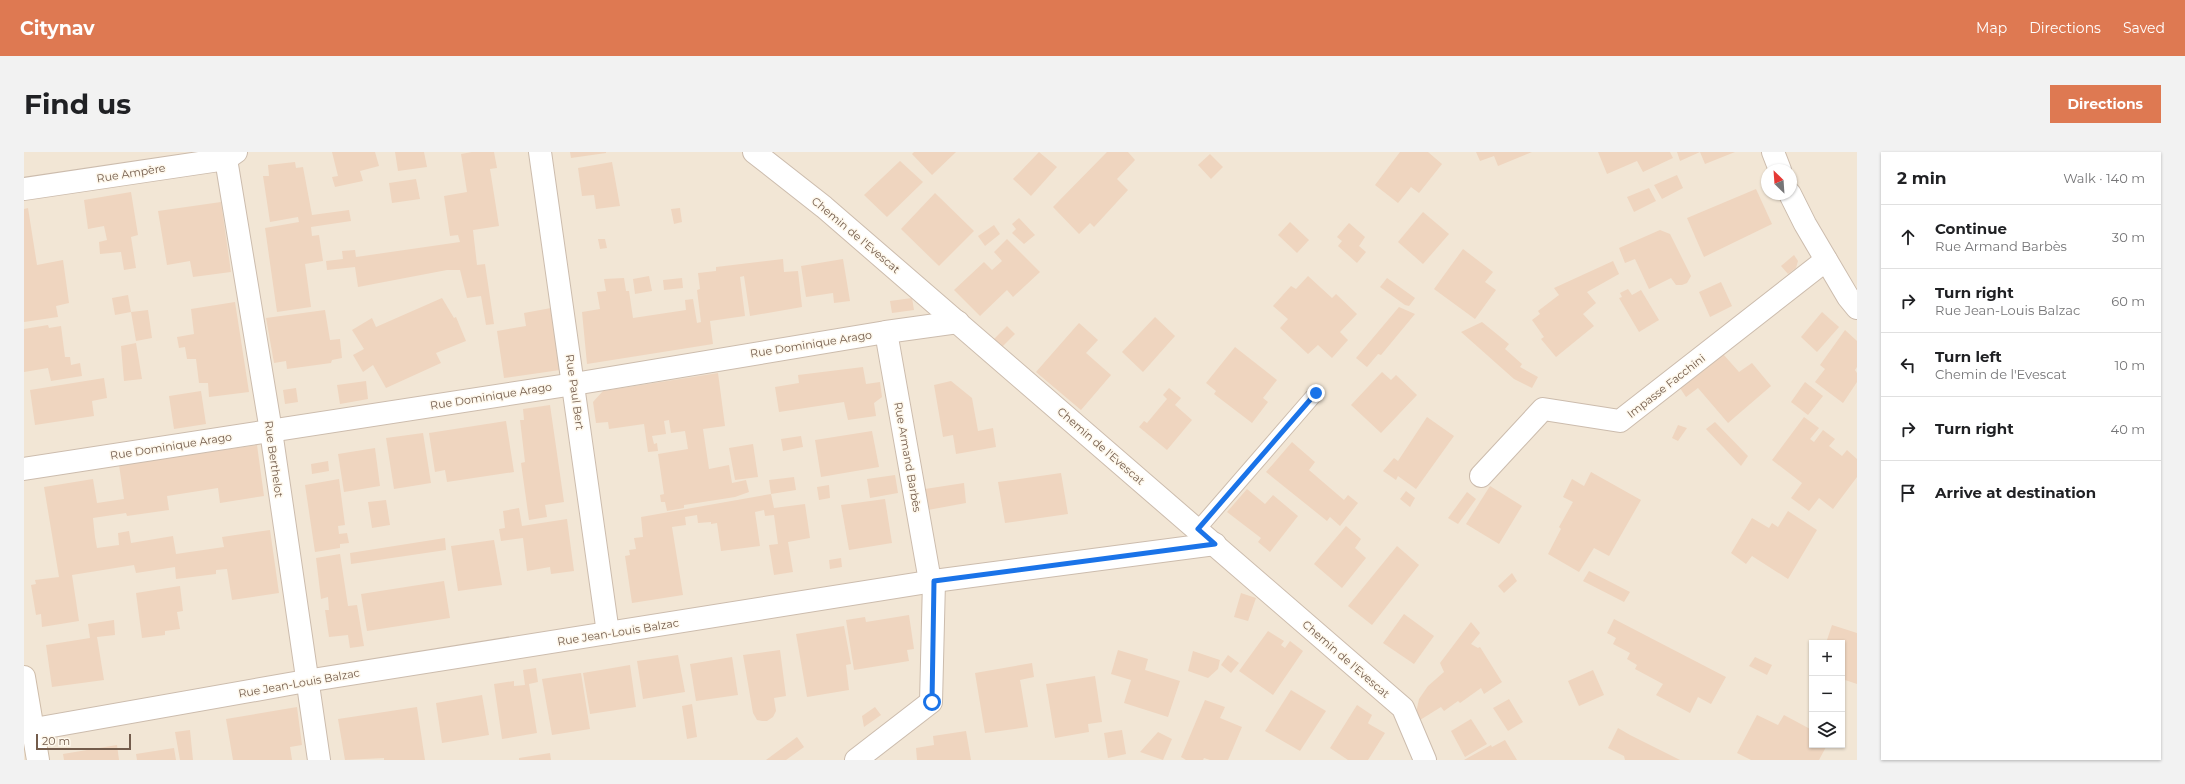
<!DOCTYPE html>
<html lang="en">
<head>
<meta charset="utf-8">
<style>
	body { margin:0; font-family:Montserrat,sans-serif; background:#f2f2f2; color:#202124 }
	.controls { position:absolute; right:12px; bottom:12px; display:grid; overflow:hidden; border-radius:0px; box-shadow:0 1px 3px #0004 }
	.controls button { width:36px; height:36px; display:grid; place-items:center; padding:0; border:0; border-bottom:1px solid #e0e0e0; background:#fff; color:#202124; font:20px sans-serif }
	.compass { position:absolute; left:1737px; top:12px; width:36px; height:36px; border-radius:50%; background:#fff; box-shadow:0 1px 3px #0004; rotate:335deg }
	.scale { position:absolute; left:12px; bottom:10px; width:95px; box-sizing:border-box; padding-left:4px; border:2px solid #735c4c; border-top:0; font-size:11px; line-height:14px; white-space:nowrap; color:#735c4c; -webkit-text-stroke:3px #fef8ec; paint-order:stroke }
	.stop { position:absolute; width:12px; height:12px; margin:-9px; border:3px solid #1a73e8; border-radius:50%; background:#fff }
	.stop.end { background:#1a73e8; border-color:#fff; box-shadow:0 1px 4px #0008 }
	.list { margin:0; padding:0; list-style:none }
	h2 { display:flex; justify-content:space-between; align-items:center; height:52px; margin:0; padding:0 16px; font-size:17px }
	h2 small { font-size:13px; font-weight:400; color:#757577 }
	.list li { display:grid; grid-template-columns:26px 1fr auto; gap:12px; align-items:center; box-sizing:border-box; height:64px; padding:0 16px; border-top:1px solid #e0e0e0 }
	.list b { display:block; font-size:15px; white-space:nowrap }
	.list p { margin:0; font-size:13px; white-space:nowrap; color:#757577 }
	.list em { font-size:13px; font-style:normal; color:#757577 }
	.icon { flex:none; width:22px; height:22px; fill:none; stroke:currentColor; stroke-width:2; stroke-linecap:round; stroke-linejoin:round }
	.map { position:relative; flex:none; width:1833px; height:608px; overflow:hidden; border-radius:0px }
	header { display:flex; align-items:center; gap:24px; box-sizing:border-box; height:56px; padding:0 20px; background:#de7952; color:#fff }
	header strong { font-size:19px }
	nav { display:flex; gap:22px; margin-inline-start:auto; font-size:14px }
	.intro { display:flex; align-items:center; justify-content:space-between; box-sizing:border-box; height:96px; padding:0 24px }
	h1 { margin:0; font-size:28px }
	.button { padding:10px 18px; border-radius:0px; background:#de7952; color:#fff; font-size:14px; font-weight:700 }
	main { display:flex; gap:24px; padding:0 24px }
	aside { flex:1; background:#fff; border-radius:0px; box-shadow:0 1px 3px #0004 }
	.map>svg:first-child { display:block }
	.residential { fill:#f2e6d5; fill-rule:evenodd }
	.building { fill:#efd5bf }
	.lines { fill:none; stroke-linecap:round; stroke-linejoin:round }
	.service-casing { stroke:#ccbcad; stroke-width:17 }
	.minor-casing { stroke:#ccbcad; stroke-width:24 }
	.tertiary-casing { stroke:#ccbcad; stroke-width:24 }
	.secondary-casing { stroke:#cfbdaa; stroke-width:24 }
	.service { stroke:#fff; stroke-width:15 }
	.minor { stroke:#fff; stroke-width:22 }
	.tertiary { stroke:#fff; stroke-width:22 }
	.secondary { stroke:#fff; stroke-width:22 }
	.route { stroke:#1a73e8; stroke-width:5 }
	.labels { text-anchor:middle; stroke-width:3; stroke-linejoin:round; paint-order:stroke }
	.street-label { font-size:11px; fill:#735c4c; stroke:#fef8ec }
</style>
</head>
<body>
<header>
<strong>Citynav</strong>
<nav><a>Map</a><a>Directions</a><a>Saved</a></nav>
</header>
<div class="intro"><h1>Find us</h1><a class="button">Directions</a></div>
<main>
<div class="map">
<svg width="1833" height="608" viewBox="0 0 1833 608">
	<rect width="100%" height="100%" fill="#fbf4e6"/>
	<path class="residential" d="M0,0h1833v608h-1833zM1743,18h24v24h-24zM1788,491h30v102h-30z"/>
	<g class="building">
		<polygon points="308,0 351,0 355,14 336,19 339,29 311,35 308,25 314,24"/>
		<polygon points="371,0 400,0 403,15 374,19"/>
		<polygon points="448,0 470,0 473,16 466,17 475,74 449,78 453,113 461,112 470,172 462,173 457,144 443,146 436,118 423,118 334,135 331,115 303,118 302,109 319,107 318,99 331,98 332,105 436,90 434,83 426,84 420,44 443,40 437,2"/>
		<polygon points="546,0 582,0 582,1 547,6"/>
		<polygon points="890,0 932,0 908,23 888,2"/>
		<polygon points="1015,0 1033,15 1007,44 989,27"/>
		<polygon points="1083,0 1104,0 1111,8 1093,27 1104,38 1070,75 1066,71 1055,82 1029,55"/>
		<polygon points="1376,0 1404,0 1418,12 1395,41 1387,35 1374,51 1351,33"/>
		<polygon points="1452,0 1508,0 1474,14 1470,4 1456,9"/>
		<polygon points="1574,0 1646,0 1649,6 1619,20 1613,9 1583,22"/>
		<polygon points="1653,0 1711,0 1681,12 1676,0 1656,9"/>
		<polygon points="1186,2 1199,15 1187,27 1174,13"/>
		<polygon points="876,9 899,30 863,65 840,43"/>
		<polygon points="271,10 272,16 279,15 288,63 325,58 327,69 287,75 288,84 295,83 299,109 281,112 287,155 253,160 241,76 275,70 274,65 246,70 239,24 245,24 244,13"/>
		<polygon points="588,10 596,54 572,57 570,43 558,44 554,16"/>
		<polygon points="1653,23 1659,36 1638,47 1630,33"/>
		<polygon points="392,27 396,47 368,51 365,31"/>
		<polygon points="1625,36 1632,49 1610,60 1603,45"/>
		<polygon points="1732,37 1748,72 1680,105 1663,66"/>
		<polygon points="107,40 114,83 107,85 112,116 100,118 97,100 76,102 75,90 83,88 80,74 64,77 60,48"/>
		<polygon points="911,41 950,79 915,114 877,77"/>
		<polygon points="197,50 207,120 169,125 166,109 143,113 134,59"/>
		<polygon points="4,56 13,113 39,108 45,151 32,154 34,165 0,170 0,57"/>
		<polygon points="656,56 658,70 650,72 647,57"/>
		<polygon points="1399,60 1425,82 1399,112 1374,90"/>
		<polygon points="995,66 1011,83 1000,92 988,81 992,77 988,72"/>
		<polygon points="1266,70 1285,88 1273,101 1254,83"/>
		<polygon points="1325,71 1341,85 1335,94 1342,100 1333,111 1314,94 1318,89 1313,85"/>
		<polygon points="970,73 976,82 961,94 954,84"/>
		<polygon points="1636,78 1646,82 1667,124 1663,131 1658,133 1652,133 1647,126 1625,137 1611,107 1601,111 1595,96"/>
		<polygon points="574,87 581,87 583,96 576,97"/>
		<polygon points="983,87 1016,120 989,145 983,138 956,164 930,138 960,110 968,118 978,109 970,100"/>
		<polygon points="1439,97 1469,120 1461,130 1472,138 1451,167 1410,137"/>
		<polygon points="1770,103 1774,109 1772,116 1764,122 1757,114"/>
		<polygon points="759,107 760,120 774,119 778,155 726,164 720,124 716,125 721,164 686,169 689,192 563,212 558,160 576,157 573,140 582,139 580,127 600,126 602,139 605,139 609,166 662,158 661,148 669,147 673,171 677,170 673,138 676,137 674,121 692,119 692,115"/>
		<polygon points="819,107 826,149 810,151 809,141 782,145 777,114"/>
		<polygon points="1589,109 1595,122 1563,140 1572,151 1559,162 1570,174 1532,205 1517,187 1520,185 1508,168 1516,162 1514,159 1535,143 1530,136"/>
		<polygon points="625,124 628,139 611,142 609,127"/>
		<polygon points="1284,124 1308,146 1312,142 1333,162 1316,180 1324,188 1308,206 1294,193 1284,202 1256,176 1264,167 1249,154 1267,134 1272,137"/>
		<polygon points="658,126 659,136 640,138 639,128"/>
		<polygon points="1363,126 1391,146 1385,154 1381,153 1356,135"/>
		<polygon points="1697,130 1708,154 1686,165 1675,140"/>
		<polygon points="1604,137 1608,143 1617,138 1635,168 1615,180 1595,146 1598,145 1596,141"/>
		<polygon points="104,143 107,160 91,163 88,146"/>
		<polygon points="418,146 430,166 432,165 442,189 412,201 417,211 362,236 349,213 339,220 329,203 340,197 328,178 348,166 352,175"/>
		<polygon points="888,146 890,158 868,161 866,149"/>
		<polygon points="211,150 225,240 185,245 184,231 175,231 172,207 163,207 161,195 155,196 153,185 170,182 167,157"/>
		<polygon points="1375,155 1391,162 1357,203 1354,202 1343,215 1332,206"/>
		<polygon points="527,156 536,218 480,226 473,179 502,174 500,161"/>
		<polygon points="124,158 128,186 112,189 107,160"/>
		<polygon points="301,158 306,188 316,187 318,206 308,208 307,211 263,217 262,209 250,211 242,166"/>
		<polygon points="1798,160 1815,175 1793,200 1777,185"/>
		<polygon points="1131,165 1151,184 1119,220 1098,200"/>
		<polygon points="1458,170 1485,192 1481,197 1498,212 1496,215 1514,225 1508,236 1490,227 1437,180"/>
		<polygon points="1055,171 1074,188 1062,201 1087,223 1057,258 1012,220"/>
		<polygon points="24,173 25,176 37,174 41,205 46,205 47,213 56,211 58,224 27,229 24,216 0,220 0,177"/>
		<polygon points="983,174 991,182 978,195 970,187"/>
		<polygon points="1821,178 1833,189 1833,215 1831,218 1833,221 1833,230 1819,251 1791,230 1801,217 1796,213"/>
		<polygon points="112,191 118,227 100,229 97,194"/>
		<polygon points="1211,195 1253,228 1239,246 1244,250 1228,271 1190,242 1192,239 1182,231"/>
		<polygon points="1699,202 1715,220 1728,211 1747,234 1704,271 1674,236 1662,245 1654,233 1669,221 1671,225"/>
		<polygon points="839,215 842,232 856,230 858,245 850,251 852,264 824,268 820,250 755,260 751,235 775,231 774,223"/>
		<polygon points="1358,220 1367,228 1372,223 1393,243 1357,281 1327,253"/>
		<polygon points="694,221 701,274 679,277 685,317 705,313 708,331 722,328 725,340 711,345 660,353 660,356 643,359 641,350 637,350 636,343 640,342 634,302 664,297 661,279 647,281 645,268 640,269 642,282 628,284 630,292 633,291 634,299 624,300 620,272 585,277 584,270 572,271 569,250 579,239"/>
		<polygon points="80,226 83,246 68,249 70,264 11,273 6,238"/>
		<polygon points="342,229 344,247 316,252 313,233"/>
		<polygon points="927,229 948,246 954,279 969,276 972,295 932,302 929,283 919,285 910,233"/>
		<polygon points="1781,230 1799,244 1784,263 1767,250"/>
		<polygon points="272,236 274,250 261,252 259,238"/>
		<polygon points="1145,236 1157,246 1151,253 1168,268 1143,298 1115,275 1120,269 1123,271 1143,247 1139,243"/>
		<polygon points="177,239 182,272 150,277 145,244"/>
		<polygon points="526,253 540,350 521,353 523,365 505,368 497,311 501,310 496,268 500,268 499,257"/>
		<polygon points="1403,265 1430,284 1392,337 1374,324 1372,328 1359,319 1370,306 1374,309"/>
		<polygon points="1780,265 1795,276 1786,287 1790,290 1799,278 1811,287 1805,294 1818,304 1823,298 1833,307 1833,325 1809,357 1795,346 1785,359 1767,346 1778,331 1748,308"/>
		<polygon points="482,269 490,320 423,330 421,318 411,320 405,281"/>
		<polygon points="1691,270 1724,304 1717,314 1682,277"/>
		<polygon points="1654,273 1663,276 1654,289 1648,286"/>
		<polygon points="848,279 855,315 797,325 791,288"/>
		<polygon points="399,281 407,331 370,337 362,286"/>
		<polygon points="777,284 779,295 759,299 757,287"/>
		<polygon points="1268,290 1291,310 1285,318 1320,348 1324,343 1334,351 1316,374 1306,365 1303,369 1242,320"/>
		<polygon points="729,292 734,325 711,328 705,296"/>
		<polygon points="233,293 240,344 196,351 194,336 143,344 145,358 103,364 102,361 69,366 71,385 73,396 95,393 94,381 105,379 107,391 149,384 152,402 200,395 198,385 246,378 255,441 208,448 203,417 192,418 192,422 152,427 151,415 112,421 110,413 48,423 55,469 18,475 17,462 12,463 7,433 12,432 11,428 35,425 20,335 69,327 73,351 100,347 95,313"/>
		<polygon points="351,296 356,334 320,340 314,302"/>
		<polygon points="304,309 305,319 288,322 287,312"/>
		<polygon points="1567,320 1617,348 1585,404 1570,396 1555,420 1524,402 1537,377 1535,375 1549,350 1539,345 1548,327 1560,334"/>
		<polygon points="1037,321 1044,362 981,371 974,330"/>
		<polygon points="871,323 874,341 846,346 843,327"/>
		<polygon points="770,325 772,338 747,342 745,328"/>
		<polygon points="315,327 321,373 314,374 315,382 323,381 325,391 316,392 316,396 291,400 281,333"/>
		<polygon points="940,331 942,351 904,358 901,337"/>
		<polygon points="805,333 806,346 795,348 793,335"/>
		<polygon points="1466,334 1498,354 1475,392 1442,372"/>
		<polygon points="1223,337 1241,352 1249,343 1274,364 1246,400 1234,390 1237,386 1203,360"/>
		<polygon points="1382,339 1391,346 1386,355 1376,347"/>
		<polygon points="1443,340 1452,347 1434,372 1424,366"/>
		<polygon points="747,342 750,356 781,352 786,386 764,390 769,420 750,423 745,393 754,392 750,363 741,364 740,358 731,360 736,394 697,399 693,371 687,372 687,370 674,371 673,363 661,365 662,373 648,375 659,443 608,451 601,404 606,403 605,398 612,397 610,386 619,385 617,365"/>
		<polygon points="861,347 868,391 825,398 817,353"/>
		<polygon points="362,348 366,373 348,376 344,350"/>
		<polygon points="495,356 498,374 543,367 550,419 527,422 526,415 503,419 499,386 477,389 475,377 481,376 479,359"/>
		<polygon points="1764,359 1793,378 1764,427 1728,404 1722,412 1707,401 1728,366 1745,376 1748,371 1754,375"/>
		<polygon points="1322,374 1337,387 1331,396 1342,406 1318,436 1290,412"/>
		<polygon points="421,386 422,398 327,412 326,401"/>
		<polygon points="470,388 478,433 434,439 427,394"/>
		<polygon points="1373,394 1395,413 1348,473 1324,454"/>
		<polygon points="316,402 324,454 333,453 340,494 326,496 324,483 305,485 301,458 305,458 304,445 297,447 292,406"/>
		<polygon points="817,406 818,415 806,417 805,408"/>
		<polygon points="1565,419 1606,440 1600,450 1559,429"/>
		<polygon points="1488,421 1493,429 1480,441 1474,434"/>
		<polygon points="420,429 426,466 343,479 337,442"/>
		<polygon points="156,434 159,459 153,460 156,477 141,479 141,483 118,486 112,441"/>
		<polygon points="1217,441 1232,446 1224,469 1210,465"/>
		<polygon points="1380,462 1410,484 1390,512 1359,491"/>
		<polygon points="885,463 890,497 883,498 885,509 830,518 822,468 841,465 842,470"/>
		<polygon points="1590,467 1702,525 1687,552 1674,545 1666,561 1632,543 1639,532 1611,517 1613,513 1603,507 1606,501 1589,492 1592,486 1583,481"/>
		<polygon points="90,468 91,483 73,485 80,528 28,535 22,493 66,486 64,472"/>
		<polygon points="1447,470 1456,481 1447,492 1454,496 1456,495 1478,530 1460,542 1457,536 1436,551 1434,549 1420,559 1417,555 1396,568 1392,561 1395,547 1404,534 1420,520 1416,511"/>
		<polygon points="1808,473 1833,481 1833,532 1818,527 1818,491 1802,491"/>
		<polygon points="820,474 827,512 822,513 825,538 783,545 772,482"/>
		<polygon points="1244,479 1260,489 1257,493 1261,496 1266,489 1279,499 1249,543 1215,519"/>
		<polygon points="756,498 762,544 750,546 752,559 749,565 743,569 738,569 733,568 729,561 719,503"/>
		<polygon points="1094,498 1124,507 1121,518 1156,529 1144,565 1100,551 1107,528 1087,522"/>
		<polygon points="1169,499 1196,508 1194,517 1184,526 1164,519"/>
		<polygon points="654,503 661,540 619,547 613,509"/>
		<polygon points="1204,503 1215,511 1207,521 1197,513"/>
		<polygon points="708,505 714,543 672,549 666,512"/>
		<polygon points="1731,505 1748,513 1743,523 1725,514"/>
		<polygon points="1008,511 1010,525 996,528 1004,575 961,581 951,521"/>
		<polygon points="606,513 612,555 566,562 559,521"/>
		<polygon points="512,516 514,530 505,532 513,581 478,587 470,532 490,529 490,534 501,533 499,518"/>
		<polygon points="1569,518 1580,543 1555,554 1544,529"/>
		<polygon points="557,521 566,577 528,583 518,527"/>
		<polygon points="1071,524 1078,570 1064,572 1065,580 1031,586 1022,532"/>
		<polygon points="1267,538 1302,559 1276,599 1241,579"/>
		<polygon points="458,543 465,583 418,591 412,551"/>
		<polygon points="1485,547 1499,570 1484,579 1469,556"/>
		<polygon points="1181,548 1201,555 1196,566 1218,575 1204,608 1186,608 1180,606 1179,608 1162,608 1157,605"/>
		<polygon points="668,552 673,585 663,587 658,554"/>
		<polygon points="1333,553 1348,563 1344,571 1345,572 1361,581 1344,608 1324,608 1306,596"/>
		<polygon points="273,555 278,593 266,595 268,608 209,608 202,567"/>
		<polygon points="393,555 401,608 360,608 360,606 321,608 314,567"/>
		<polygon points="851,555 857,563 840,575 838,564"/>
		<polygon points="1733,563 1754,573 1760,563 1788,578 1788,593 1803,593 1795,608 1727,608 1713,601"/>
		<polygon points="1447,567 1463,592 1441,605 1427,579"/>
		<polygon points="1594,576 1606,583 1656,608 1601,608 1600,604 1584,596"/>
		<polygon points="166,578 169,608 156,608 151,580"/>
		<polygon points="1098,578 1102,602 1084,606 1080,581"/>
		<polygon points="942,579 947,608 893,608 892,596 910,593 909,584"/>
		<polygon points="1134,580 1148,587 1139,608 1116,600"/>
		<polygon points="773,585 780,595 762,608 742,608"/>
		<polygon points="1481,588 1493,608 1440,608 1467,593 1468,595"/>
		<polygon points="93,593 95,608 40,608 39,602"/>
		<polygon points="150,596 152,608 113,608 112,602"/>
		<polygon points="526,601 527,608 495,608 495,606"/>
	</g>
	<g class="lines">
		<defs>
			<polyline id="service" points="1174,377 1292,241"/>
			<g id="minor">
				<polyline points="516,0 584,481"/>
				<polyline points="730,0 800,55 1379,556 1401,608"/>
				<polyline points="202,7 247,279 295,608"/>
				<polyline points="0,37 202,7 212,0"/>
				<polyline points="862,180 906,429"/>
				<polyline points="0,317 550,232 862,180 934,170"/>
				<polyline points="1457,324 1519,257 1596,269 1802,108"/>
				<polyline points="0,579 282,529 910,429 1191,392"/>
				<polyline points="832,608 907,550 910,429"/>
			</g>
			<g id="tertiary">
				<polyline points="1749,0 1756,18"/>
				<polyline points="1766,42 1781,72 1824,145 1833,156"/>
			</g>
			<polyline id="secondary" points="0,525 14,608"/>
		</defs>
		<use href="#service" class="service-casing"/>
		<use href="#minor" class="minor-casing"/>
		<use href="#tertiary" class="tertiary-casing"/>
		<use href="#secondary" class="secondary-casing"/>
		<use href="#service" class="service"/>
		<use href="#minor" class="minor"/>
		<use href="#tertiary" class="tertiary"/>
		<use href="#secondary" class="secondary"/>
	</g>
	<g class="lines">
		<polyline class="route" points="908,550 910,429 1191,392 1174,377 1292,241"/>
	</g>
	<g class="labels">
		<g class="street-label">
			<text transform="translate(107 21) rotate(-9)" y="4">Rue Ampère</text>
			<text transform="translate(832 83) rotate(40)" y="4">Chemin de l'Evescat</text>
			<text transform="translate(787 192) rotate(-9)" y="4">Rue Dominique Arago</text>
			<text transform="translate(1642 234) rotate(-38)" y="4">Impasse Facchini</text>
			<text transform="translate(551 240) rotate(82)" y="4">Rue Paul Bert</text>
			<text transform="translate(467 244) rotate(-9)" y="4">Rue Dominique Arago</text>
			<text transform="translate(147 294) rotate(-9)" y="4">Rue Dominique Arago</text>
			<text transform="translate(1077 294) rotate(41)" y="4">Chemin de l'Evescat</text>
			<text transform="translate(884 305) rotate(80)" y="4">Rue Armand Barbès</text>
			<text transform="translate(250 307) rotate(82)" y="4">Rue Berthelot</text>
			<text transform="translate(594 480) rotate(-9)" y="4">Rue Jean-Louis Balzac</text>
			<text transform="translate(1322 507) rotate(41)" y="4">Chemin de l'Evescat</text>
			<text transform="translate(275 531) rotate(-10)" y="4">Rue Jean-Louis Balzac</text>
		</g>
	</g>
</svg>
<div class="controls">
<button>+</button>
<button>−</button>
<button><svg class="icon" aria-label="layers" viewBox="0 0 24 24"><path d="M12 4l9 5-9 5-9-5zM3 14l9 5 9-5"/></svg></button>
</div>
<svg class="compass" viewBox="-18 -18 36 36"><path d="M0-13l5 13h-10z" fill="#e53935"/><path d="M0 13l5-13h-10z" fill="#757577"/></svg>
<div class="scale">20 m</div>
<div class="stop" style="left:908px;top:550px"></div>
<div class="stop end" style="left:1292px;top:241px"></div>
</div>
<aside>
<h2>2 min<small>Walk · 140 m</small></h2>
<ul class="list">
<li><svg class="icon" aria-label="ahead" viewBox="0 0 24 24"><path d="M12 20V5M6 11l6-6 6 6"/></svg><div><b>Continue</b><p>Rue Armand Barbès</p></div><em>30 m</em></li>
<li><svg class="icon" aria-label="right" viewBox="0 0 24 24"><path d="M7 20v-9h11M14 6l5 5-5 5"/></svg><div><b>Turn right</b><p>Rue Jean-Louis Balzac</p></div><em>60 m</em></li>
<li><svg class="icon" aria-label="left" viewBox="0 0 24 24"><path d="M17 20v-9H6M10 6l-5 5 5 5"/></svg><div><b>Turn left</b><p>Chemin de l'Evescat</p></div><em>10 m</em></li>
<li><svg class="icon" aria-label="right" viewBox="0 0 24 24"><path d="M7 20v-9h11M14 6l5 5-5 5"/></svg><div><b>Turn right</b></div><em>40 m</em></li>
<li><svg class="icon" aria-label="arrive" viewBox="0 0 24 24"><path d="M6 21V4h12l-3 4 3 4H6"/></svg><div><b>Arrive at destination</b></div></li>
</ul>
</aside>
</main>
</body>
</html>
